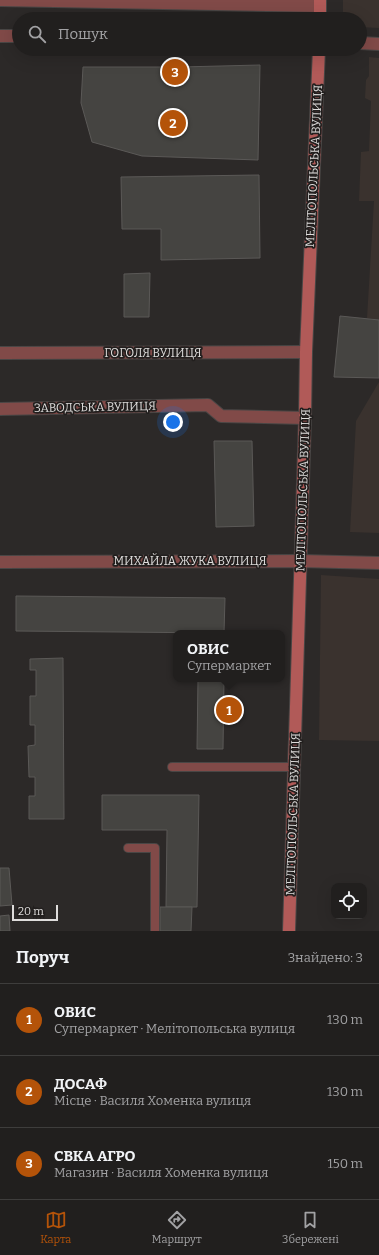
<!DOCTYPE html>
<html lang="uk">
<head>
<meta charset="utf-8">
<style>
	body { margin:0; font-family:Bitter,serif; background:#292727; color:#f1f3f6 }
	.controls { position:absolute; right:12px; bottom:12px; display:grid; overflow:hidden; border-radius:8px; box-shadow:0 4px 16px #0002 }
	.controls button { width:36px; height:36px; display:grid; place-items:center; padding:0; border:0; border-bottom:1px solid #3e3d3c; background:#211f1e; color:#f1f3f6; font:20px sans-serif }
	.scale { position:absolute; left:12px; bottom:10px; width:46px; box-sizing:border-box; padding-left:4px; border:2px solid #dfdddc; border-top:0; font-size:11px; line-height:14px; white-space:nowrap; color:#dfdddc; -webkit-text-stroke:3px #221f1e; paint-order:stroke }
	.you { position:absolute; left:173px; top:422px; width:14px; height:14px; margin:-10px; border:3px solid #fff; border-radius:50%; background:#1a73e8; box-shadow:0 0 0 6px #1a73e833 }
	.badge { display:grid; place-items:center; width:26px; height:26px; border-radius:50%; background:#b45309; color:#fff; font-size:13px; font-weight:700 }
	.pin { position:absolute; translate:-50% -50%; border:2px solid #fff; box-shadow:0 1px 4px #0006 }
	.popup { position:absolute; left:173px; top:630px; width:112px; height:52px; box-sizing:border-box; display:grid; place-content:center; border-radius:8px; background:#211f1e; filter:drop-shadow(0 1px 3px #0005); font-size:13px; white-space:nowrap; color:#a2a2a4 }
	.popup b { font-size:15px; color:#f1f3f6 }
	.popup::after { content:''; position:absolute; left:50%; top:100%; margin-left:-8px; border:8px solid transparent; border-top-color:#211f1e }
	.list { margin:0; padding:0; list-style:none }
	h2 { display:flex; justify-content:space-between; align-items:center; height:52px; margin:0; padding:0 16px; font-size:17px }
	h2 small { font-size:13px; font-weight:400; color:#a2a2a4 }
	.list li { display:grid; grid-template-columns:26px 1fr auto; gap:12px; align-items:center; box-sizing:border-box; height:72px; padding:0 16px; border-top:1px solid #3e3d3c }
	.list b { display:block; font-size:15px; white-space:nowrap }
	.list p { margin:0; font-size:13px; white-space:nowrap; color:#a2a2a4 }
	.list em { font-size:13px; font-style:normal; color:#a2a2a4 }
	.icon { flex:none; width:22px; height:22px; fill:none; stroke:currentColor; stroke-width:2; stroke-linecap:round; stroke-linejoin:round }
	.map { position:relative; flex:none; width:379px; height:931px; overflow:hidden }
	.search { position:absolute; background:#211f1e; box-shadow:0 4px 16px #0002; left:12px; right:12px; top:12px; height:44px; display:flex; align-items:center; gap:10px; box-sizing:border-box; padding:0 14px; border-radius:22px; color:#a2a2a4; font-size:15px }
	.sheet { height:268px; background:#211f1e }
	nav { display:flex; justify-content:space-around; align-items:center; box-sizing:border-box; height:56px; border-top:1px solid #3e3d3c; background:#211f1e; font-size:11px; color:#a2a2a4 }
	nav a { display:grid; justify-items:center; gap:2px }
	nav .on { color:#b45309 }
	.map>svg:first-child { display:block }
	.built { fill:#3a322e }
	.building { fill:#454441; stroke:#5b5957 }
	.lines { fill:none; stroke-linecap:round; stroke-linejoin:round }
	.lane-casing { stroke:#494645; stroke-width:10 }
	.street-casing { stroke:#494645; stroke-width:14 }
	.secondary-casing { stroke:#494645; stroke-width:14 }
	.lane { stroke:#814a48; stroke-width:8 }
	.street { stroke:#814a48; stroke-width:12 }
	.secondary { stroke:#b15a58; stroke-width:12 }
	.labels { text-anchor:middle; stroke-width:3.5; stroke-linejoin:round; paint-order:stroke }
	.street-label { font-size:12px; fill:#dfdddc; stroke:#221f1e }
</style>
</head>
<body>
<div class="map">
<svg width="379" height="931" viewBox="0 0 379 931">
	<rect width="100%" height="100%" fill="#2c2928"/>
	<g class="built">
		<polygon points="343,0 379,0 379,28 360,27 360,19 343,19"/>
		<polygon points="369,57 379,58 379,320 367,318 374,201 359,201 361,152 369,151 371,101 365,98 366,80 369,76"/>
		<polygon points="379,382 379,533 350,532 356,421"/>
		<polygon points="321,575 379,579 379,741 319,740"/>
	</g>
	<g class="building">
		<polygon points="260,65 258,160 142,156 92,142 81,103 83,67 169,67 169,77 182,77 181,67"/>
		<polygon points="169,67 181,67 182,77 169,77"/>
		<polygon points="259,175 260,258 161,260 161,229 122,229 121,177"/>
		<polygon points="150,273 149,317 124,317 124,274"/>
		<polygon points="340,316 379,320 379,378 334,377"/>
		<polygon points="214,441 252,441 254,526 216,527"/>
		<polygon points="16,596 225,598 224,633 16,631"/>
		<polygon points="63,658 64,819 29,819 29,796 35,796 35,777 29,777 28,746 35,745 35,725 30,725 30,696 36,696 36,670 30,670 30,659"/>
		<polygon points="198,679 224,679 223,749 197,749"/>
		<polygon points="102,795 199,795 197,907 166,907 167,830 102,830"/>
		<polygon points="0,868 9,868 12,905 0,906"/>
		<polygon points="160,907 192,907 191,931 160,931"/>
		<polygon points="9,915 10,931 0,931 0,916"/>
	</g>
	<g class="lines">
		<defs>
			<g id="lane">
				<polyline points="172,767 295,767"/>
				<polyline points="128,848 155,848 155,931"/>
			</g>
			<g id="street">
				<polyline points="0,0 320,6"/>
				<polyline points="0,36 19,36"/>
				<polyline points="360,43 379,44"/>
				<polyline points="0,353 306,352"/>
				<polyline points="0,409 208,405 221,416 305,418"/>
				<polyline points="0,562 301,561 379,563"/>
			</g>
			<g id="secondary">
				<polyline points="320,19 320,0"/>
				<polyline points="289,931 305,418 306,352 319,49"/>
			</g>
		</defs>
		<use href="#lane" class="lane-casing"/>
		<use href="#street" class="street-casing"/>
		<use href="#secondary" class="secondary-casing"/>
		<use href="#lane" class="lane"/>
		<use href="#street" class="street"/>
		<use href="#secondary" class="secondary"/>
	</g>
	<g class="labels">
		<g class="street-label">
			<text transform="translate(314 166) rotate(-87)" y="4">МЕЛІТОПОЛЬСЬКА ВУЛИЦЯ</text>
			<text x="153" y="357">ГОГОЛЯ ВУЛИЦЯ</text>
			<text transform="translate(95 407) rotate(-1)" y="4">ЗАВОДСЬКА ВУЛИЦЯ</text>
			<text transform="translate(303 490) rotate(-88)" y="4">МЕЛІТОПОЛЬСЬКА ВУЛИЦЯ</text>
			<text x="190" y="565">МИХАЙЛА ЖУКА ВУЛИЦЯ</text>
			<text transform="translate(293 814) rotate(-88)" y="4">МЕЛІТОПОЛЬСЬКА ВУЛИЦЯ</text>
		</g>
	</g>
</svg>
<div class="controls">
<button><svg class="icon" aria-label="locate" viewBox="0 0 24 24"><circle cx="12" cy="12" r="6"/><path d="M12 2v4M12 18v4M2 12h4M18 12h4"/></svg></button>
</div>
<div class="scale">20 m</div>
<div class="you"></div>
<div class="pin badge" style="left:229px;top:710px">1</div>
<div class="popup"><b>ОВИС</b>Супермаркет</div>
<div class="pin badge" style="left:173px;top:123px">2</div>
<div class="pin badge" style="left:175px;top:72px">3</div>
<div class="search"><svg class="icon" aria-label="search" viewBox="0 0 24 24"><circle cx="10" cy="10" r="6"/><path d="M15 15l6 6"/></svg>Пошук</div>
</div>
<section class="sheet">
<h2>Поруч<small>Знайдено: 3</small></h2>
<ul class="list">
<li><span class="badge">1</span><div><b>ОВИС</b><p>Супермаркет · Мелітопольська вулиця</p></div><em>130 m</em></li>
<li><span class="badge">2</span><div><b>ДОСАФ</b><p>Місце · Василя Хоменка вулиця</p></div><em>130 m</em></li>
<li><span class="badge">3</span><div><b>СВКА АГРО</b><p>Магазин · Василя Хоменка вулиця</p></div><em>150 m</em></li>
</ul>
</section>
<nav>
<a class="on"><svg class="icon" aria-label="map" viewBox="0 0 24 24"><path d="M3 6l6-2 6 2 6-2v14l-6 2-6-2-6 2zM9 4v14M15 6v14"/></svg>Карта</a>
<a><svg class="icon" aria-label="directions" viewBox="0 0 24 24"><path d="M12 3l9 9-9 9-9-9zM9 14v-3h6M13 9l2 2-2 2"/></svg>Маршрут</a>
<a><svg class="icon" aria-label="saved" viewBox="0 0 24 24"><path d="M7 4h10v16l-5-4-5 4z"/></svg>Збережені</a>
</nav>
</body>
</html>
